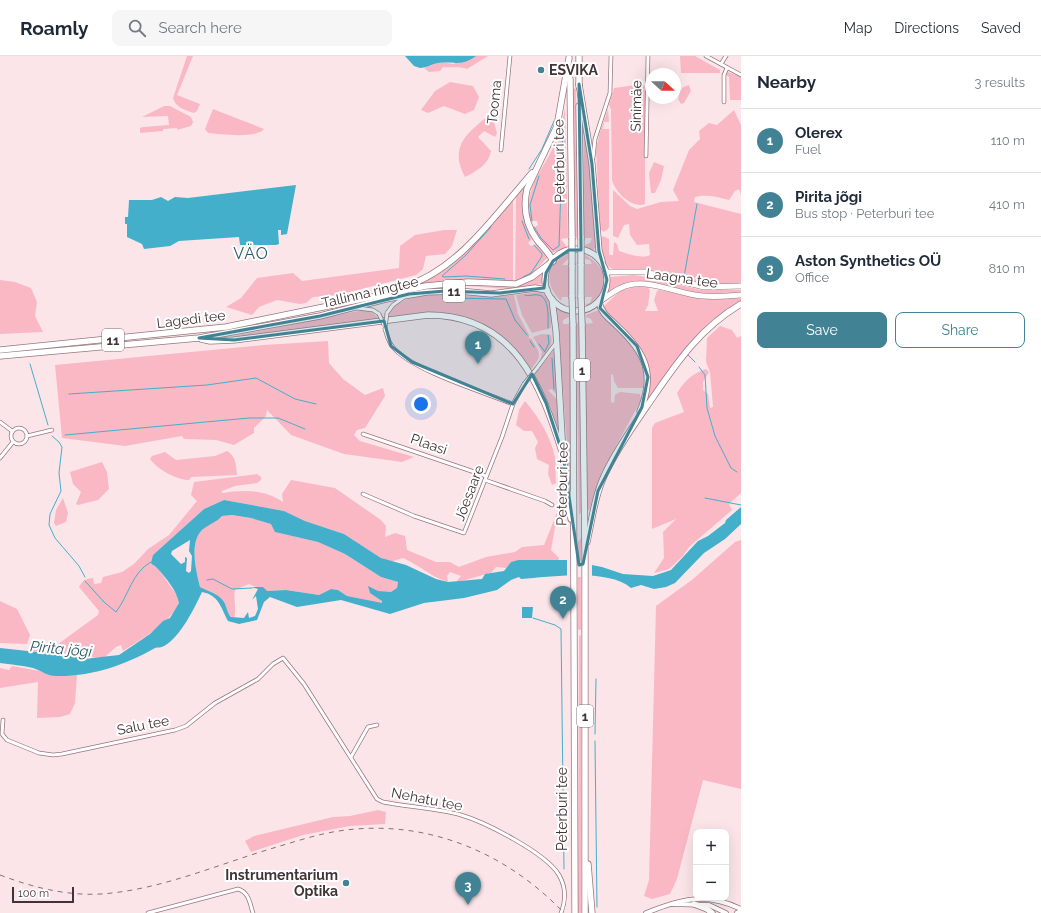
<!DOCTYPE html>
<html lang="en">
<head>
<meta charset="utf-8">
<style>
	body { margin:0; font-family:Raleway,sans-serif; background:#f6f6f7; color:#1f2937 }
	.controls { position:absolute; right:12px; bottom:12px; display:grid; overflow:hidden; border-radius:8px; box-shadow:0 4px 16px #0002 }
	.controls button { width:36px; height:36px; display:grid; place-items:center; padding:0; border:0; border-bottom:1px solid #e0e1e3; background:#fff; color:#1f2937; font:20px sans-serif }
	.compass { position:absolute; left:645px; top:12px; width:36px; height:36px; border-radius:50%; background:#fff; box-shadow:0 4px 16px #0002; rotate:111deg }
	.scale { position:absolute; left:12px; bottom:10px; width:62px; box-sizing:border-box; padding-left:4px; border:2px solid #413336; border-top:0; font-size:11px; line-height:14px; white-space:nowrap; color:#413336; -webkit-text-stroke:3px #fff; paint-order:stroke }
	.you { position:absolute; left:421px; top:348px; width:14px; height:14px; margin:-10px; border:3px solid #fff; border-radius:50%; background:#1a73e8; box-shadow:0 0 0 6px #1a73e833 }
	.badge { display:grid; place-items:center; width:26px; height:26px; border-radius:50%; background:#418395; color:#fff; font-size:13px; font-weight:700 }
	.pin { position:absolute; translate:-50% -33px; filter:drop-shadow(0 1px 2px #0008) }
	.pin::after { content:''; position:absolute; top:21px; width:14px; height:12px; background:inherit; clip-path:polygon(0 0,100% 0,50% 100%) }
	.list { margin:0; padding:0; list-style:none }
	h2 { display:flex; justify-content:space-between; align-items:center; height:52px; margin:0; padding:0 16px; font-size:17px }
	h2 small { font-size:13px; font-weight:400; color:#747a83 }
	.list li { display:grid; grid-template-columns:26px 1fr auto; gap:12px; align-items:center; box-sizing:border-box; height:64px; padding:0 16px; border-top:1px solid #e0e1e3 }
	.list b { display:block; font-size:15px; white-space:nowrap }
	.list p { margin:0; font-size:13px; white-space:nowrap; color:#747a83 }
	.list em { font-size:13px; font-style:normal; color:#747a83 }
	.actions { display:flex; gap:8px; padding:12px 16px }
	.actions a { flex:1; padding:9px 0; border:1px solid #418395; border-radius:8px; text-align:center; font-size:14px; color:#418395 }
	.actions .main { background:#418395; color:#fff }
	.icon { flex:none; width:22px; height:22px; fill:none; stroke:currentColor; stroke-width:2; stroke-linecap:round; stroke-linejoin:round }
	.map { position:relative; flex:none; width:741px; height:857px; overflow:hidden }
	header { display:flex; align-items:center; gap:24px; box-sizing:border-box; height:56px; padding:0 20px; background:#fff; border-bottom:1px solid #e0e1e3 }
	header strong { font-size:19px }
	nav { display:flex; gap:22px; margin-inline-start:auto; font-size:14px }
	.search { width:280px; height:36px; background:#f6f6f7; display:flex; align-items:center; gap:10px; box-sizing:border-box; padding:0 14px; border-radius:8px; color:#747a83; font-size:15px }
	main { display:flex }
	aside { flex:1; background:#fff }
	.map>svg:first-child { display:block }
	.green { fill:#fab8c5 }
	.water { fill:#44afca; fill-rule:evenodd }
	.pier { fill:#fbe5e9 }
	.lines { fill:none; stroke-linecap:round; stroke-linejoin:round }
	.stream { stroke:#44afca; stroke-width:1 }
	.minor-casing { stroke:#97777d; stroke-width:4.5 }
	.tertiary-casing { stroke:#97777d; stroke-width:5.5 }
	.secondary-casing { stroke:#97777d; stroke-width:6 }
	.primary-casing { stroke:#97777d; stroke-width:6 }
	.trunk-casing { stroke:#97777d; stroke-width:7 }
	.minor { stroke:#fff; stroke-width:3 }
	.tertiary { stroke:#fff; stroke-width:4 }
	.secondary { stroke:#fff; stroke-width:4.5 }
	.primary { stroke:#fff; stroke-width:5 }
	.trunk { stroke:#fff; stroke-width:5.5 }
	.rail { stroke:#837275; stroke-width:1; stroke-dasharray:5 5; stroke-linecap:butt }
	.minor-bridge-casing { stroke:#97777d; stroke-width:4.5; stroke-linecap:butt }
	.trunk-bridge-casing { stroke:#97777d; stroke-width:7; stroke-linecap:butt }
	.minor-bridge { stroke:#fff; stroke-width:3 }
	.trunk-bridge { stroke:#fff; stroke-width:5.5 }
	.marked { fill:#418395; fill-opacity:0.2; stroke:#418395; stroke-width:3; stroke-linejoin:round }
	.poi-dot { fill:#418395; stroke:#fff; stroke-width:1.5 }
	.labels { text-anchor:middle; stroke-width:4; stroke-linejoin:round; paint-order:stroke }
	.shield { fill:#fff; stroke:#7a7072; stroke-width:1 }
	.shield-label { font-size:13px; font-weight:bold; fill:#413336 }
	.poi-label { font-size:14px; font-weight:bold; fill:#413336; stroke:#fff; text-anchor:start }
	.street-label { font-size:14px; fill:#413336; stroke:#fff }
	.water-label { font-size:15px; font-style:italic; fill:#2a5764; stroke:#fff }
	.quarter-label { font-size:16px; letter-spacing:1px; fill:#255a68; stroke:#fff }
</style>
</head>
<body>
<header>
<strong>Roamly</strong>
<div class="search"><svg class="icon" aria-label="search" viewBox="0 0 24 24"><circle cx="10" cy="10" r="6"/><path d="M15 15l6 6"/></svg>Search here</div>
<nav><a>Map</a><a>Directions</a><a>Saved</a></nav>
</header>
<main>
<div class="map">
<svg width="741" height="857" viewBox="0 0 741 857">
	<rect width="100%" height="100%" fill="#fbe5e9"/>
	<g class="green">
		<path d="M187,0h6l-16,39 23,9 -3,7 -3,2c-9,-3 -18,-5 -21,-15z"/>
		<path d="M462,0h26l-21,13c-8,-3 -15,-1 -24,-2l-3,4 -11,1 -5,-4 16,-6 14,2z"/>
		<polygon points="680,0 695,0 720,14 720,17 681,17"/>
		<polygon points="728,16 741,21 741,44 730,44 729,21 726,19"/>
		<polygon points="450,26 473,30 479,41 474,54 465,58 444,50 428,57 421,54 435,35"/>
		<path d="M643,28l2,2v118c-13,5 -30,-12 -33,-24l-1,-71 -2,-4 5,-17z"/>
		<path d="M689,29l2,6 -7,12 -3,1 -3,-5c2,-7 2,-12 11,-14z"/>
		<polygon points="574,32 576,33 578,182 575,182 573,33"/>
		<polygon points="164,50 170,50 191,61 193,66 191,70 177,74 177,72 163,73 163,75 140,77 140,72 143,71 169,69 168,60 142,61"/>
		<path d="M565,52l3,130 -7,1 6,8 -15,6 -16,-19 -3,-6 5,-3 -1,-4h-7c-6,-38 13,-48 26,-80 4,-10 7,-22 9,-33z"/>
		<path d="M213,53l51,20c-8,10 -44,5 -56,4l-3,-4z"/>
		<polygon points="608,53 609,66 604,66 603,73 609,73 609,171 607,174 603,176 600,172 596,93 600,76"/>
		<path d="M734,54l7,15v70l-2,-6 -4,2 -6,9c-12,-3 -22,-6 -34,-3l-1,5 47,12v70h-36l-20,-3 -38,-12 -32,1 -6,-3 -6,-9 -3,-18 3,-4 6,3v16h4l1,-13 3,2 2,7c9,3 23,8 31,4l-1,-11 -12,1 -7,-10 -1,-11 -5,1 -6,13 -5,-2v-46l17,16 7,3 24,-7 18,-1 -6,-11 16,-40 11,-11 -1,-8 10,-8 8,2z"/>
		<path d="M488,60l5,3 4,14 -2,4 -11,-6 -6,6 13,14c-2,13 -14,20 -26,26 -16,-30 1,-43 23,-61z"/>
		<polygon points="584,76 590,110 596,191 593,194 585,191 585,189 590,187 592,182 584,182"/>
		<polygon points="654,106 664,110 661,124 655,137 651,137 649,117"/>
		<polygon points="526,129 523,156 526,169 532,183 528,187 531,190 537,188 548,201 533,217 515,225 516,139"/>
		<polygon points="513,143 513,225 455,224 417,229 437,218 455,205 492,168 494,168 495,164"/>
		<polygon points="444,174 457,174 452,190 445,198 426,200 423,213 416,219 338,239 313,241 306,247 300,248 277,244 259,251 252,259 226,251 241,242 257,222 293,217 302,225 399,212 400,190 415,179"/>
		<path d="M568,198v5l-6,6h7v32h-7l-1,4c-16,-16 -17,-36 7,-47z"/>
		<path d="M585,199c24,12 29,41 1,52v-3l4,-1 2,-6h-7v-33h7l-2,-4 -5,-1z"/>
		<path d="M545,213l-2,15 -36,5 -38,-3v-1c26,1 58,9 76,-16z"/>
		<polygon points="633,219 648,221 701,234 741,234 741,237 697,238 635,225 627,226 607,239 611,221"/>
		<polygon points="0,224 15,226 31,232 37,246 35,260 43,276 0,278"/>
		<path d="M638,230l10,1 2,4 -2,14 -3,6h13l-4,-11 3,-9 2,-1 39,8h43v3c-44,27 -67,60 -95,102 10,-32 -2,-57 -26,-78 -6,-6 -15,-11 -16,-19l16,-15z"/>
		<path d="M539,236c15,3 13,24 12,36l-19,5 -10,-18 -6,-20z"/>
		<path d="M446,238l46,3 22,-2 4,19 11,21v4l2,-1c9,15 12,17 0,31 -39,-57 -79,-61 -143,-51 5,-23 40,-22 58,-24z"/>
		<polygon points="557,253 569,258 569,261 563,264 563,268 570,268 571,425 570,430"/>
		<polygon points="363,254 372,256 379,263 290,276 229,281"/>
		<polygon points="599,254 603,261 632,288 642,306 644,316 645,330 643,332 618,332 614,325 613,318 611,319 611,346 614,347 615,339 620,336 640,338 641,344 603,414 589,455 587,451 585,268 593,267 591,263 586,261 586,259"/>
		<polygon points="576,268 579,268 581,456 579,459"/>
		<path d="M720,270l12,4 5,8 4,-2v157l-12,11 3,6 -43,37 -6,9 -14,13 -15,4 10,-15 -1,-26 13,-13 -24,10v-101l3,-5 29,-11 -7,-19c8,-13 15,-19 29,-24l3,3 -6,10v8l5,4 2,14 3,-1 -3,-35 -4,-10 1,-24z"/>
		<path d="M542,278l9,1c3,11 -5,19 -11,27l2,-10 -9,-15z"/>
		<polygon points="328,285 329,307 343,323 365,339 383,332 385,340 365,372 357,374 354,379 360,385 414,401 402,406 344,398 291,379 267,354 266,360 254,372 254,377 234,389 216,384 184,383 182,380 125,390 62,382 55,309 264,289"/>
		<polygon points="553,295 555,297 558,337 555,337 552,333 548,334 558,345 560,381 551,352 534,319"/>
		<path d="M525,345c13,15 26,36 30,56 1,8 0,17 1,26l-4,2 -4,-11 1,-9 -12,-6 -2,-11 3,-6 -6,-11h-8l-8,-6 3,-15z"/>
		<path d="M227,395c9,5 9,14 10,24l-46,2 -2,3c-12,0 -31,-10 -39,-21l2,-3 13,-4 11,8 39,-4z"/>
		<polygon points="102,406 107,416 109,433 98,444 78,449 76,448 81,436 73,428 70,416"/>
		<path d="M257,418l4,3v3l-4,3 -22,3 -13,5v2c22,-3 42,-4 61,9l-1,-8 9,-14 44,8 46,32 5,6 -1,11 10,-4 10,3 2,14 29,12h14l9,5 27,-10 29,-5 7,-5 22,-2 14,-35 -7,40 8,8 -1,2h-40l-7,2 -5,6 -10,-1 -5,6c-12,2 -22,7 -35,9l5,-6 -11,-4 -3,4 1,6c-17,-5 -29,-17 -45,-24l-13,4 -9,-4 -37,-24 -39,-13 -21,-10 -60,-11 -20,9 -51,46v11l4,1 21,30 1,6c-10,21 -36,35 -56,48l-2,-6 -5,2 -11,10h-34l-40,-6 3,-5 20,1 44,-32 1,-4 -20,-24c4,-7 6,-8 14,-9l1,6 7,-1 2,-6 19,-5 12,-8 14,-15 21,-14 28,-34 -6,-6 3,-13z"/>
		<polygon points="63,442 68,457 66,466 56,470 54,467 56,454"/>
		<path d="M232,459l19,3 21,6 4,8 42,10 27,12 36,23 17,5 -4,25 -47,-11 -9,-6 -7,-1 -12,6 -33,-5 -20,1 -17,-7 -14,6c-2,10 2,18 -1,28 -8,-3 -6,-9 -10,-15 -5,-9 -16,-12 -24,-16 -4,-16 -11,-44 2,-57 6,-6 14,-8 20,-14z"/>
		<polygon points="581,482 581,574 580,574 578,573 578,486"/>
		<polygon points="741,484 741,733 703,724 677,823 670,838 652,843 644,840 649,824 656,550 693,523 735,486"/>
		<polygon points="0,545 17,553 30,579 27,588 0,587"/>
		<polygon points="579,579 581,580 581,857 578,857"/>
		<polygon points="12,610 67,620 77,619 75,647 70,658 60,661 37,662 38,626 0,632 0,612 9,614"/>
		<polygon points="378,754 386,756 385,768 350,770 303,779 251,796 245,785 254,780 333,761 350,760"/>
	</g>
	<g class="water">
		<path d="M405,0h71c-15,11 -22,5 -38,7 -6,1 -12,5 -18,5l-6,-2z"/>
		<polygon points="296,129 287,178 281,179 281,174 278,174 279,188 276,189 240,189 239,181 179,185 170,190 144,193 142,188 127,181 127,168 125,168 125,161 128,161 129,144 152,144 161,141 168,145 175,141 188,142"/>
		<path d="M224,444l60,11 21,10 39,13 37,24 25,7 30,14 12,3 34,-3 3,-5 19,-3 7,-9 7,-2h48l36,7 21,7 30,2 18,-6 27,-29 10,-5 17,-13 1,-3 15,-13v17l-16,15 -21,14 -29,30 -9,4 -12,2 -13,-4 -10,3c-23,-20 -81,-11 -110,-9l-2,-2 -8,3 -14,10 -33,8 -40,5 -34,11 -49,-14 -44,7 -27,-10 -6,5 -7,18 -18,4 -11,-3c-7,-13 -9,-26 -26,-29 -7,15 -22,46 -38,54 -3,2 -6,1 -9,2 -30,17 -64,29 -99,28 -9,0 -14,-5 -23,-8 -8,-2 -24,-4 -33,-5v-15l92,10 27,-3 31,-21 13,-13 7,-3 9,-15c-2,-12 -13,-25 -21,-34 -2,-3 -5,-3 -7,-6l2,-8 51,-46zM232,459l19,3 20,6 4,8 43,10 27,12 36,23 17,5 -1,6 -6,4 -13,-1 -10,-5 2,7 12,8v2l-35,-7 -9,-6 -7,-1 -12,6 -33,-5 -19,1 -4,-4h-12l7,2 -6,11 4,-4 2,13 -3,7 -6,2 -1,-6 -4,6 -13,-1c-4,-4 -4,-10 -7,-15 -5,-8 -16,-11 -24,-15 -4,-16 -11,-44 2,-57 7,-6 15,-8 20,-14zM190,484l-1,11 3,5 -1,15 -2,2 -3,-2 1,-13 -2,-1v5l-4,2 -10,-10 1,-3z"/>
		<polygon points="522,551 533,551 532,562 522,562"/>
	</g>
	<polygon class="pier" points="567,502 592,507 592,522 567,520"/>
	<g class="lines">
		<g class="stream">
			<polyline points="529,113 542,93 554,65"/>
			<polyline points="522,165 529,183"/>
			<polyline points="532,165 530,149 539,120"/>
			<polyline points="491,171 466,199 442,220 444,221 466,220 505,223"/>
			<polyline points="534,171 541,182 553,194 559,190 563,70"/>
			<polyline points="523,221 531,217 542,200 542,198 534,189"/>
			<polyline points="684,221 697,148"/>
			<path d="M525,239c4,2 8,-1 13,0 12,1 10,24 10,33"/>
			<polyline points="444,242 506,243 515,264 527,279"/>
			<polyline points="530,285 534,291"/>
			<polyline points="539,288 545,296"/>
			<polyline points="545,295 549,287 548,279"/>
			<polyline points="688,299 695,306"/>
			<polyline points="552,302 554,333"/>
			<polyline points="30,308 48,369"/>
			<polyline points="699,311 705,319 707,352 715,380 731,412 737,416"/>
			<polyline points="69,338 207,329 256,322 295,343 316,348"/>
			<polyline points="65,379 249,362 278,362 305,373"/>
			<polyline points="52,380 59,386 62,391 59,417 61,435 50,458 49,469 55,482 79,510 85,521"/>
			<polyline points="705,442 741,449"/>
			<polyline points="207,524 213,523 232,533 252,532"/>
			<path d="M85,525l19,21 12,10c13,-17 16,-40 35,-50"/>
			<polyline points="533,562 555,569 561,573 564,813"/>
			<polyline points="595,678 596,623"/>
			<polyline points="595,685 597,851"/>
		</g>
		<defs>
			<g id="minor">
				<polyline points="706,0 741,19"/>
				<polyline points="721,8 726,0"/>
				<polyline points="724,46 724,19 727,12"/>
				<polyline points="501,94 510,0"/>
				<polyline points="646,100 648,0"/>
				<polyline points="593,102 595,83 610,37 611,0"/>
				<polyline points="357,252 373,254 379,258"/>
				<polyline points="387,257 393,249 403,242"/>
				<path d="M385,273c2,6 3,12 7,17 18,24 91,46 121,58"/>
				<polyline points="537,312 555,288"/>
				<polyline points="0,366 12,375"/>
				<circle cx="19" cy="380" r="8"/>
				<polyline points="363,378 486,420"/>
				<polyline points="27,380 52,374"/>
				<polyline points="0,402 13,386"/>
				<polyline points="485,424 545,445 552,449"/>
				<polyline points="363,438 414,460 464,477 502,381 513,348 524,328"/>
				<path d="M3,664l-1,14 5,6 32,13 14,2 9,-1 113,-24 11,-4 29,-23 43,-24 15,-15 10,-6 21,26 73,115 6,3c25,5 52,6 78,13 24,7 85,38 98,60 7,12 7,25 2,38"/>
				<polyline points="351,701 368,671 377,669"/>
				<path d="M148,857l90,-24c11,3 12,15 15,24"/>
			</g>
			<g id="tertiary">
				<polyline points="673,848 709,849 726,857"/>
				<path d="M646,857c34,-14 60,-21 95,-4"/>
			</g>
			<polyline id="secondary" points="737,857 741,855"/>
			<g id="primary">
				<polyline points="606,216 645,216 704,231 741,230"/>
				<path d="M599,246c9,-6 19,-15 30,-17 21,-5 45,7 66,10 15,3 31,1 46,0"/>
			</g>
			<g id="trunk">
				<polyline points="579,0 579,30"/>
				<polyline points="570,23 572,182"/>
				<polyline points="579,28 592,108 599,195 602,205"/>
				<polyline points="579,50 581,182"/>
				<circle cx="576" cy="224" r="31"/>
				<path d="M553,205c-4,-8 -10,-14 -16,-21 -11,-15 -14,-33 -10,-51l30,-63 12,-68"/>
				<polyline points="581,208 581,241"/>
				<polyline points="572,209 572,241"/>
				<path d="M406,230c53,-17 90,-72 126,-113"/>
				<polyline points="552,243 556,275 563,399 571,463"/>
				<path d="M599,246c2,11 10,16 18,24 28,26 39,48 23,85"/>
				<polyline points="573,268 575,857"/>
				<polyline points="582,268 585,498 585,857"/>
				<path d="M201,283l9,2 24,-1 194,-25c86,0 113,69 135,140"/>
				<polyline points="0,294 226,271 426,230 468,226 516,228 532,221 553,205"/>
				<polyline points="0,300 199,282 320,260 386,243 427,236 459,235 491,238 535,232 547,234"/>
				<path d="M587,486c5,-23 8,-47 18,-68 11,-24 27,-46 42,-68 27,-39 51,-77 94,-102"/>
				<polyline points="588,808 592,857"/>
				<polyline points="694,848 707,853 712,857"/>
			</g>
		</defs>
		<use href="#minor" class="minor-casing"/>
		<use href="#tertiary" class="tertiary-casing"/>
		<use href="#secondary" class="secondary-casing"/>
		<use href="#primary" class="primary-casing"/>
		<use href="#trunk" class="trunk-casing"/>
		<use href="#minor" class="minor"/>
		<use href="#tertiary" class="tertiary"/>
		<use href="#secondary" class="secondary"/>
		<use href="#primary" class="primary"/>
		<use href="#trunk" class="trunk"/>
		<path class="rail" d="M0,819c32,12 66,21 101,19 58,-4 113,-28 169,-45 24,-7 50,-16 76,-19 83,-10 161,23 218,83"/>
		<defs>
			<g id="minor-bridge">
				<polyline points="379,258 384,269"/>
				<polyline points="385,273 387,257"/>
				<polyline points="524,328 537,312"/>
			</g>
			<g id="trunk-bridge">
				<polyline points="572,182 572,209"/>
				<polyline points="581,182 581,208"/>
				<polyline points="572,241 573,268"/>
				<polyline points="581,241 582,268"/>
			</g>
		</defs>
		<use href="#minor-bridge" class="minor-bridge-casing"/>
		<use href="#trunk-bridge" class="trunk-bridge-casing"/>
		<use href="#minor-bridge" class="minor-bridge"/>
		<use href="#trunk-bridge" class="trunk-bridge"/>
	</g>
	<path class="marked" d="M579,28l13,80 7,87 8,29 -7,28 37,38 11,31 -6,30 -44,84 -15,73 -4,1 -16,-110 -17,-52 -14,-29 -19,30 -101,-42 -21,-16 -7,-25 -150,19 -35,-2 121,-22 89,-22 36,-3 55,2 44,-5 2,-15 7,-12 16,-11h12z"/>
	<g class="poi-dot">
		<circle cx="541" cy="14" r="4"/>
		<circle cx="346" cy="827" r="4"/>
	</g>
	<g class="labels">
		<g class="shield">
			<rect x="443" y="224" width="22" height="22" rx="3"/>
			<rect x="102" y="273" width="22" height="22" rx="3"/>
			<rect x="574" y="303" width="16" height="22" rx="3"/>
			<rect x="577" y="649" width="16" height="22" rx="3"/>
		</g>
		<g class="shield-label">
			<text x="454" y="240">11</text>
			<text x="113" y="289">11</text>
			<text x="582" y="319">1</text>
			<text x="585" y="665">1</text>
		</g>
		<g class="poi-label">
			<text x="549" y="19">ESVIKA</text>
			<text x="338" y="824" text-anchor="end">Instrumentarium<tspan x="338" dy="16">Optika</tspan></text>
		</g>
		<g class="street-label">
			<text transform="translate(494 46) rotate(-84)" y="5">Tooma</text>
			<text transform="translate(636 50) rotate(-89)" y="5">Sinimäe</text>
			<text transform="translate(559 105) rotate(-91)" y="5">Peterburi tee</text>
			<text transform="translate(682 222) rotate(8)" y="5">Laagna tee</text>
			<text transform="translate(370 236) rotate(-13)" y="5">Tallinna ringtee</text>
			<text transform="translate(191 263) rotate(-7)" y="5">Lagedi tee</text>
			<text transform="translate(429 388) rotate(19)" y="5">Plaasi</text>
			<text transform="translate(562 428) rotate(-89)" y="5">Peterburi tee</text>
			<text transform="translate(469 437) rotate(-69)" y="5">Jõesaare</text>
			<text transform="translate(143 669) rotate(-11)" y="5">Salu tee</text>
			<text transform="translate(427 743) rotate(11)" y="5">Nehatu tee</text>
			<text transform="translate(562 753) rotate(-90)" y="5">Peterburi tee</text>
		</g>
		<g class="water-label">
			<text transform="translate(61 593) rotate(5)" y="5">Pirita jõgi</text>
		</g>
		<g class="quarter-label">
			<text x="251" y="203">VÄO</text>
		</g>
	</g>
</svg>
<div class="controls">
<button>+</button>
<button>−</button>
</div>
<svg class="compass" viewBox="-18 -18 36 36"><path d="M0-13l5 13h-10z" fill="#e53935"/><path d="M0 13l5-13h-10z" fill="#747a83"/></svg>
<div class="scale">100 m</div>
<div class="you"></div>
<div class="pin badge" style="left:478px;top:308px">1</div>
<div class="pin badge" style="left:563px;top:563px">2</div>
<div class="pin badge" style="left:468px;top:849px">3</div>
</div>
<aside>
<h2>Nearby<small>3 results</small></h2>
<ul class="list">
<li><span class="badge">1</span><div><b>Olerex</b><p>Fuel</p></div><em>110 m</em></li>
<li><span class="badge">2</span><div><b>Pirita jõgi</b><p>Bus stop · Peterburi tee</p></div><em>410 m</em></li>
<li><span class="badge">3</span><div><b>Aston Synthetics OÜ</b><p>Office</p></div><em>810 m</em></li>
</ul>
<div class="actions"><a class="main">Save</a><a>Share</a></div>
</aside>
</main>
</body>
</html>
